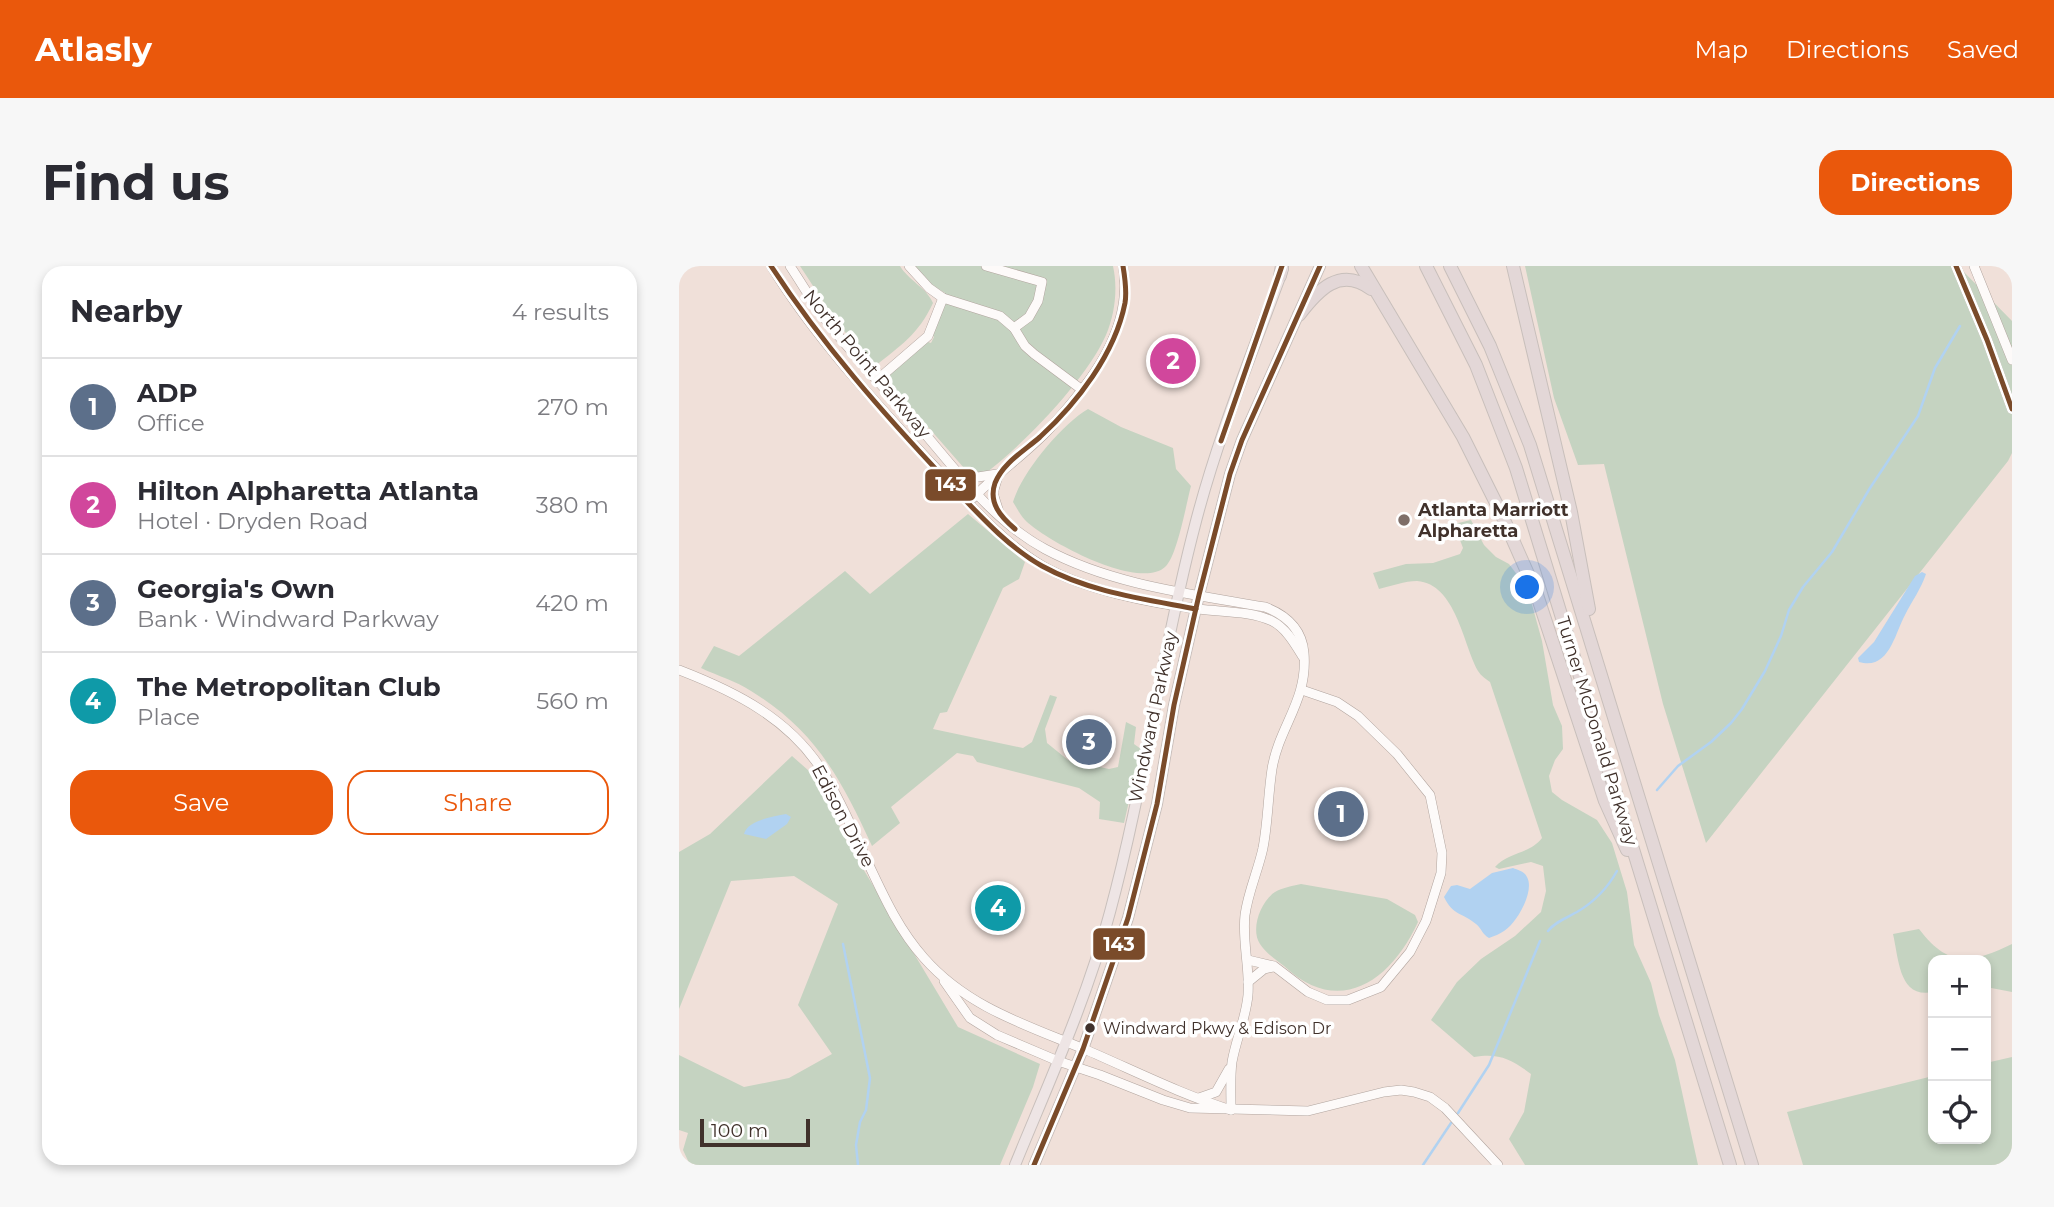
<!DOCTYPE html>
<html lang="en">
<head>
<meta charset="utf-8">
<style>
	body { margin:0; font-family:Montserrat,sans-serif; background:#f7f7f7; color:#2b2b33 }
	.controls { position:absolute; right:21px; bottom:21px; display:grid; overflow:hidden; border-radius:14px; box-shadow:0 4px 10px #0003 }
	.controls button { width:63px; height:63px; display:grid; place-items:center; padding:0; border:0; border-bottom:2px solid #e1e1e2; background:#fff; color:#2b2b33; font:35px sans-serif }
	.scale { position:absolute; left:21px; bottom:18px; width:110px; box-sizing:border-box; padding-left:7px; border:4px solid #40312b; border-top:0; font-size:19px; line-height:24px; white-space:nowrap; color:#40312b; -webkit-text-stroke:5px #fff; paint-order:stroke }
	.you { position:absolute; left:849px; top:322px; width:24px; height:24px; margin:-18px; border:5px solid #fff; border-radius:50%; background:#1a73e8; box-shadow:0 0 0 10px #1a73e833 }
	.badge { display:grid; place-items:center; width:46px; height:46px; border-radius:50%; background:#ea580c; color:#fff; font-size:23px; font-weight:700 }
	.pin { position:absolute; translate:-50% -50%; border:4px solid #fff; box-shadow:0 2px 7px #0006 }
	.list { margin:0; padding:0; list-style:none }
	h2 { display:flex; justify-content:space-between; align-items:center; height:91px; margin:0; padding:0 28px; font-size:30px }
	h2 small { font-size:23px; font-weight:400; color:#7c7c81 }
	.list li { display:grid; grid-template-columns:46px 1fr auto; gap:21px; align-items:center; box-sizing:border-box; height:98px; padding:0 28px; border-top:2px solid #e1e1e2 }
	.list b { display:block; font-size:26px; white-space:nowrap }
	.list p { margin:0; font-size:23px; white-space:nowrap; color:#7c7c81 }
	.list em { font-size:23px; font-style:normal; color:#7c7c81 }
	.actions { display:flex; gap:14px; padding:21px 28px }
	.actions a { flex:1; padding:16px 0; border:2px solid #ea580c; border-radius:21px; text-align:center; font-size:24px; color:#ea580c }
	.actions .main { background:#ea580c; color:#fff }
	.icon { flex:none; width:38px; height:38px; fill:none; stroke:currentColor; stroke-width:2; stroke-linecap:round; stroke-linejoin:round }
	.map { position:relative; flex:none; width:1333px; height:899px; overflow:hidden; border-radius:21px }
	header { display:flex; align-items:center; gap:42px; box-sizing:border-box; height:98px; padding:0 35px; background:#ea580c; color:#fff }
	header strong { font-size:33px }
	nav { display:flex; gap:38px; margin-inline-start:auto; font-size:24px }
	.intro { display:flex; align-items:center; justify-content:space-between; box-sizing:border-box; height:168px; padding:0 42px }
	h1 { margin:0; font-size:49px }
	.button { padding:18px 32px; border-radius:21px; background:#ea580c; color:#fff; font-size:24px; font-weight:700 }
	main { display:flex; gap:42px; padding:0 42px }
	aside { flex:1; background:#fff; border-radius:21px; box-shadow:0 4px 10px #0003 }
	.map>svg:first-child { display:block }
	.green { fill:#c5d3c1 }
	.water { fill:#b1d2f1 }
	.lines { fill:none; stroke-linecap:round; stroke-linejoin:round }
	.stream { stroke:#b1d2f1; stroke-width:2.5 }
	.minor-casing { stroke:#b1a49e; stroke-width:10 }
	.major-casing { stroke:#c8bfbb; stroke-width:12 }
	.highway-casing { stroke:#c8bfbb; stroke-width:14 }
	.minor { stroke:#fdfaf9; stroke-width:9 }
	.major { stroke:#eee5e5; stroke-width:10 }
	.highway { stroke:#e3d7d7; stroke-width:12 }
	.bus-1-casing { stroke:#fff; stroke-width:10 }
	.bus-1 { stroke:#7a4b2a; stroke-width:5 }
	.poi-dot { fill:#7e6e68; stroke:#fff; stroke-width:2.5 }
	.bus-dot { fill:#40312b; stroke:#fff; stroke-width:2.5 }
	.labels { text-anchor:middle; stroke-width:7; stroke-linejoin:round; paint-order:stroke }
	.bus-label { font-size:16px; fill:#40312b; stroke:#fff; text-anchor:start }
	.street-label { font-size:18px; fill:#40312b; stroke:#fff }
	.poi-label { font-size:18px; font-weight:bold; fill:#40312b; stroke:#fff; text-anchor:start }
	.line-badge { stroke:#fff; stroke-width:2.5 }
	.badge-label { font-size:19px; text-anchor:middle; font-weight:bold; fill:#fff }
</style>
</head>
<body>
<header>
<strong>Atlasly</strong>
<nav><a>Map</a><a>Directions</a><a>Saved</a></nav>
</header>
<div class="intro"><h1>Find us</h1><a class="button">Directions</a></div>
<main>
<aside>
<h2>Nearby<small>4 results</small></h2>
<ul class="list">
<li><span class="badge" style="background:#5c6f8a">1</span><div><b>ADP</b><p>Office</p></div><em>270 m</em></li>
<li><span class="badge" style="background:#d1479c">2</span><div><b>Hilton Alpharetta Atlanta</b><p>Hotel · Dryden Road</p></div><em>380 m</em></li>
<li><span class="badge" style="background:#5c6f8a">3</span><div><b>Georgia's Own</b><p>Bank · Windward Parkway</p></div><em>420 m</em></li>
<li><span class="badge" style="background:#0f9aa8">4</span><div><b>The Metropolitan Club</b><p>Place</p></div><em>560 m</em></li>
</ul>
<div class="actions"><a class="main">Save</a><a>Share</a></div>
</aside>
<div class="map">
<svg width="1333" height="899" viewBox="0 0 1333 899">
	<rect width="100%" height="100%" fill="#f0e0d9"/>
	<g class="green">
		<path d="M121,0h100c9,15 26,21 33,37 -15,32 -32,42 -59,64l-38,-46z"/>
		<path d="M233,0h201c5,22 2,48 -7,69 -20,45 -81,108 -120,138h-12l-10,-5 -77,-88 5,-9 33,-30 6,2 3,-6 -3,-4 12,-27 2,-13 -18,-11z"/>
		<polygon points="846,0 1279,0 1333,55 1333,187 1329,195 1027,577 984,438 925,198 899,199 875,132"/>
		<path d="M409,143l33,18 52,21 3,21 15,17c-5,19 -14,71 -26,81 -26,24 -119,-26 -140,-47 -5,-5 -8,-12 -12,-18 9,-30 48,-77 75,-93z"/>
		<path d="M289,248l57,48 -6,17 -16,9 -56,124 -7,1 -7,16 90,19 9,-6 18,-47 7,2 -12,32 2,14 21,17 41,9 9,-2 8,-45 10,5 -2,17 7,5 -17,74 -25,-4 1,-17 -21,-14 -102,-26 -4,-6 -16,-3 -66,54 9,16 -28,23c-31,-67 -56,-115 -121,-155 -15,-10 -33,-15 -50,-23l13,-22 25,10 106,-85 25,23z"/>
		<path d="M792,254l13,25 12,12 13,7 12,16 10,21 11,40 11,64 9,21 1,23 -8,11 -6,16 3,16 10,8 35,20 15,23 15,49 7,53 17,38 8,32 16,45 23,105h-173l-16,-26 15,-27 7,-38c-20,-15 -32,-21 -57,-17l-43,-37 26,-38 24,-23 34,-23 26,-24 5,-21 -3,-25 -12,-4 -32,7 -4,-2c13,-15 35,-13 47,-29l-52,-156c-4,-3 -9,-6 -12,-11 -15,-27 -22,-87 -61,-90 -12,0 -26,5 -38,8l-6,-16 33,-9 27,-1 27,-9 3,-6 -9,-24z"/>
		<polygon points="113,490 138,512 168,576 279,761 361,798 354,821 321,899 11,899 4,884 9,867 0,864 0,789 65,821 110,812 153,788 119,739 159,638 115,610 52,615 0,743 0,586 31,568"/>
		<path d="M622,618l86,15 28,16 3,7c-27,59 -79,96 -134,44 -8,-6 -19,-14 -24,-22 -10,-15 1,-43 15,-52 7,-4 17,-6 26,-8z"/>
		<path d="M1240,663c30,39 51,35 93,15v48l-26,-5v-27h-53v32c-34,7 -34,-32 -40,-58z"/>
		<polygon points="1333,791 1333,899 1124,899 1108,846 1254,810 1254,873 1307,873 1307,797"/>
	</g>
	<g class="water">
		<path d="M1243,306l4,2c-5,15 -14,27 -21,41 -10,18 -16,56 -46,47l-1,-4 16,-16 41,-66z"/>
		<path d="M107,548l5,3 -4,7 -21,15 -22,-5c4,-14 28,-17 42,-20z"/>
		<path d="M834,602c5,2 11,3 14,9 8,14 -10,46 -23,54 -4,3 -10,5 -15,7 -7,-4 -7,-9 -13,-14 -14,-12 -23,-8 -32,-27l7,-11 6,-1 13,4 22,-16z"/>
	</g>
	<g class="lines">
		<g class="stream">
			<polyline points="978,524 999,500 1032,476 1052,457 1063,443 1086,405 1102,370 1110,344 1124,321 1153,286 1191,222 1239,150 1256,102 1281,60"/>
			<path d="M869,665c7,-9 18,-13 29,-19 17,-10 30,-23 40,-41"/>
			<polyline points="164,678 191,812 187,844 181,856 177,879 179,899"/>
			<polyline points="779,847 810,799 861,675"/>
			<polyline points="744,899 772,857"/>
		</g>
		<defs>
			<g id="minor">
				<path d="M92,0c45,73 103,135 161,198 33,35 67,76 109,101 43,25 109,38 158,44 23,3 52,2 73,12 14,7 23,23 31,36"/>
				<path d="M111,0c10,15 19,30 29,45 30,41 67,78 101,117 37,43 73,93 125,121 67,36 146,45 220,58 21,8 37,22 39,46 4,48 -25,73 -32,116 -4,26 -4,53 -9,79 -5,23 -15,44 -18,67 -3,26 5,53 3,80 -2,23 -12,44 -16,67 -2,15 -1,32 -1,48"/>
				<polyline points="230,0 250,22 264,32 321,50 335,62 346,80 355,88 402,123"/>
				<polyline points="307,0 363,16 359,35 350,51 335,62"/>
				<polyline points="1277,0 1308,74 1333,143"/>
				<polyline points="1295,0 1333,94"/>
				<polyline points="198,114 249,70 264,32"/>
				<polyline points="280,208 299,211 318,208"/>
				<polyline points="319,210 314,227 320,246"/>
				<path d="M294,232c24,-25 53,-44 77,-70 40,-44 84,-99 73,-162"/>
				<path d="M0,404c57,22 111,49 144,102 18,29 31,60 45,91 16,34 31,67 56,95 43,49 102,67 160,91 49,21 96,45 147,61"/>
				<polyline points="569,694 595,700 629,726 648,734 669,734 702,721 731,686 747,655 762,607 763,587 751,529 718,488 679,450 658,436 623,424"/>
				<polyline points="265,715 291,752 318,769 379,795 421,809 484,834 511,842 629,845 705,826 722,824 735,826 751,831 766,842 819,899"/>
				<polyline points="569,716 585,703 594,701"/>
				<polyline points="520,832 537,826 550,803"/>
			</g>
			<g id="major">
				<path d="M336,899c34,-83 72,-166 95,-253 34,-126 51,-256 84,-383 22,-88 58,-175 89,-260"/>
				<polyline points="355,899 404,783 449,652 478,538 495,439 520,329 551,208 563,174 641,0"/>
			</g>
			<g id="highway">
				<polyline points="682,0 784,171 822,247 857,326 926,535 948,584"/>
				<polyline points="747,0 797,99 837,202 1051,899"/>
				<polyline points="771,0 811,80 851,179 1073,899"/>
				<polyline points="834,0 892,246 910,343"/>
				<polyline points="601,10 603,0"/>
				<path d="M620,49c19,-25 41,-49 72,-26"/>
			</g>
		</defs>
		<use href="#minor" class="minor-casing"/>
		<use href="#major" class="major-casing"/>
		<use href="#highway" class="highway-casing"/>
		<use href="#minor" class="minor"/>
		<use href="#major" class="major"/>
		<use href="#highway" class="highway"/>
		<defs>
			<g id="bus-1">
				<path d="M92,0c51,78 112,147 176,215 29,30 58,64 95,85 47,26 102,33 154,43"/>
				<polyline points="1277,0 1308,74 1333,143"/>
				<polyline points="542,175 603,0"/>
				<path d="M336,263c-14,-12 -27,-26 -20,-46 8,-20 29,-32 45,-46 37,-34 75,-83 85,-134 2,-12 0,-25 -2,-37"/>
				<polyline points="355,899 404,783 449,652 478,538 495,439 520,329 551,208 563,174 641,0"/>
			</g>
		</defs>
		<use href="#bus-1" class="bus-1-casing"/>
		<use href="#bus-1" class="bus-1"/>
	</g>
	<circle class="poi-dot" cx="725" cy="254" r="7"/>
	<circle class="bus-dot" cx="411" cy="762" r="6"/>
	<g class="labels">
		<g class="bus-label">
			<text x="424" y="768">Windward Pkwy &amp; Edison Dr</text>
		</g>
		<g class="street-label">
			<text transform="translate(188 98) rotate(50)" y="6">North Point Parkway</text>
			<text transform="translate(474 451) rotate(-78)" y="6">Windward Parkway</text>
			<text transform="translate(918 465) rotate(73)" y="6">Turner McDonald Parkway</text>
			<text transform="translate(164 550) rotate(62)" y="6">Edison Drive</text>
		</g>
		<g class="poi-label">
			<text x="739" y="250">Atlanta Marriott<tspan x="739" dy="21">Alpharetta</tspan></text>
		</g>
	</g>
	<g class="line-badge">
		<rect x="245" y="202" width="53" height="34" rx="7" fill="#7a4b2a"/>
		<rect x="413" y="661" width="54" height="34" rx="7" fill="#7a4b2a"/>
	</g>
	<g class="badge-label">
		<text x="272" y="225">143</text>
		<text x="440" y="685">143</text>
	</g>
</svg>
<div class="controls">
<button>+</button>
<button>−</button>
<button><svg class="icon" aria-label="locate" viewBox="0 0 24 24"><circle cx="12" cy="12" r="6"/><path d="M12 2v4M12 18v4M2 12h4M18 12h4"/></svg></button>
</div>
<div class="scale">100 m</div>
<div class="you"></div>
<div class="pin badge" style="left:662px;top:548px;background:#5c6f8a">1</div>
<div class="pin badge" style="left:494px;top:95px;background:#d1479c">2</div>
<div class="pin badge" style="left:410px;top:476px;background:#5c6f8a">3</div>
<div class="pin badge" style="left:319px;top:642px;background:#0f9aa8">4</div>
</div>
</main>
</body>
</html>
